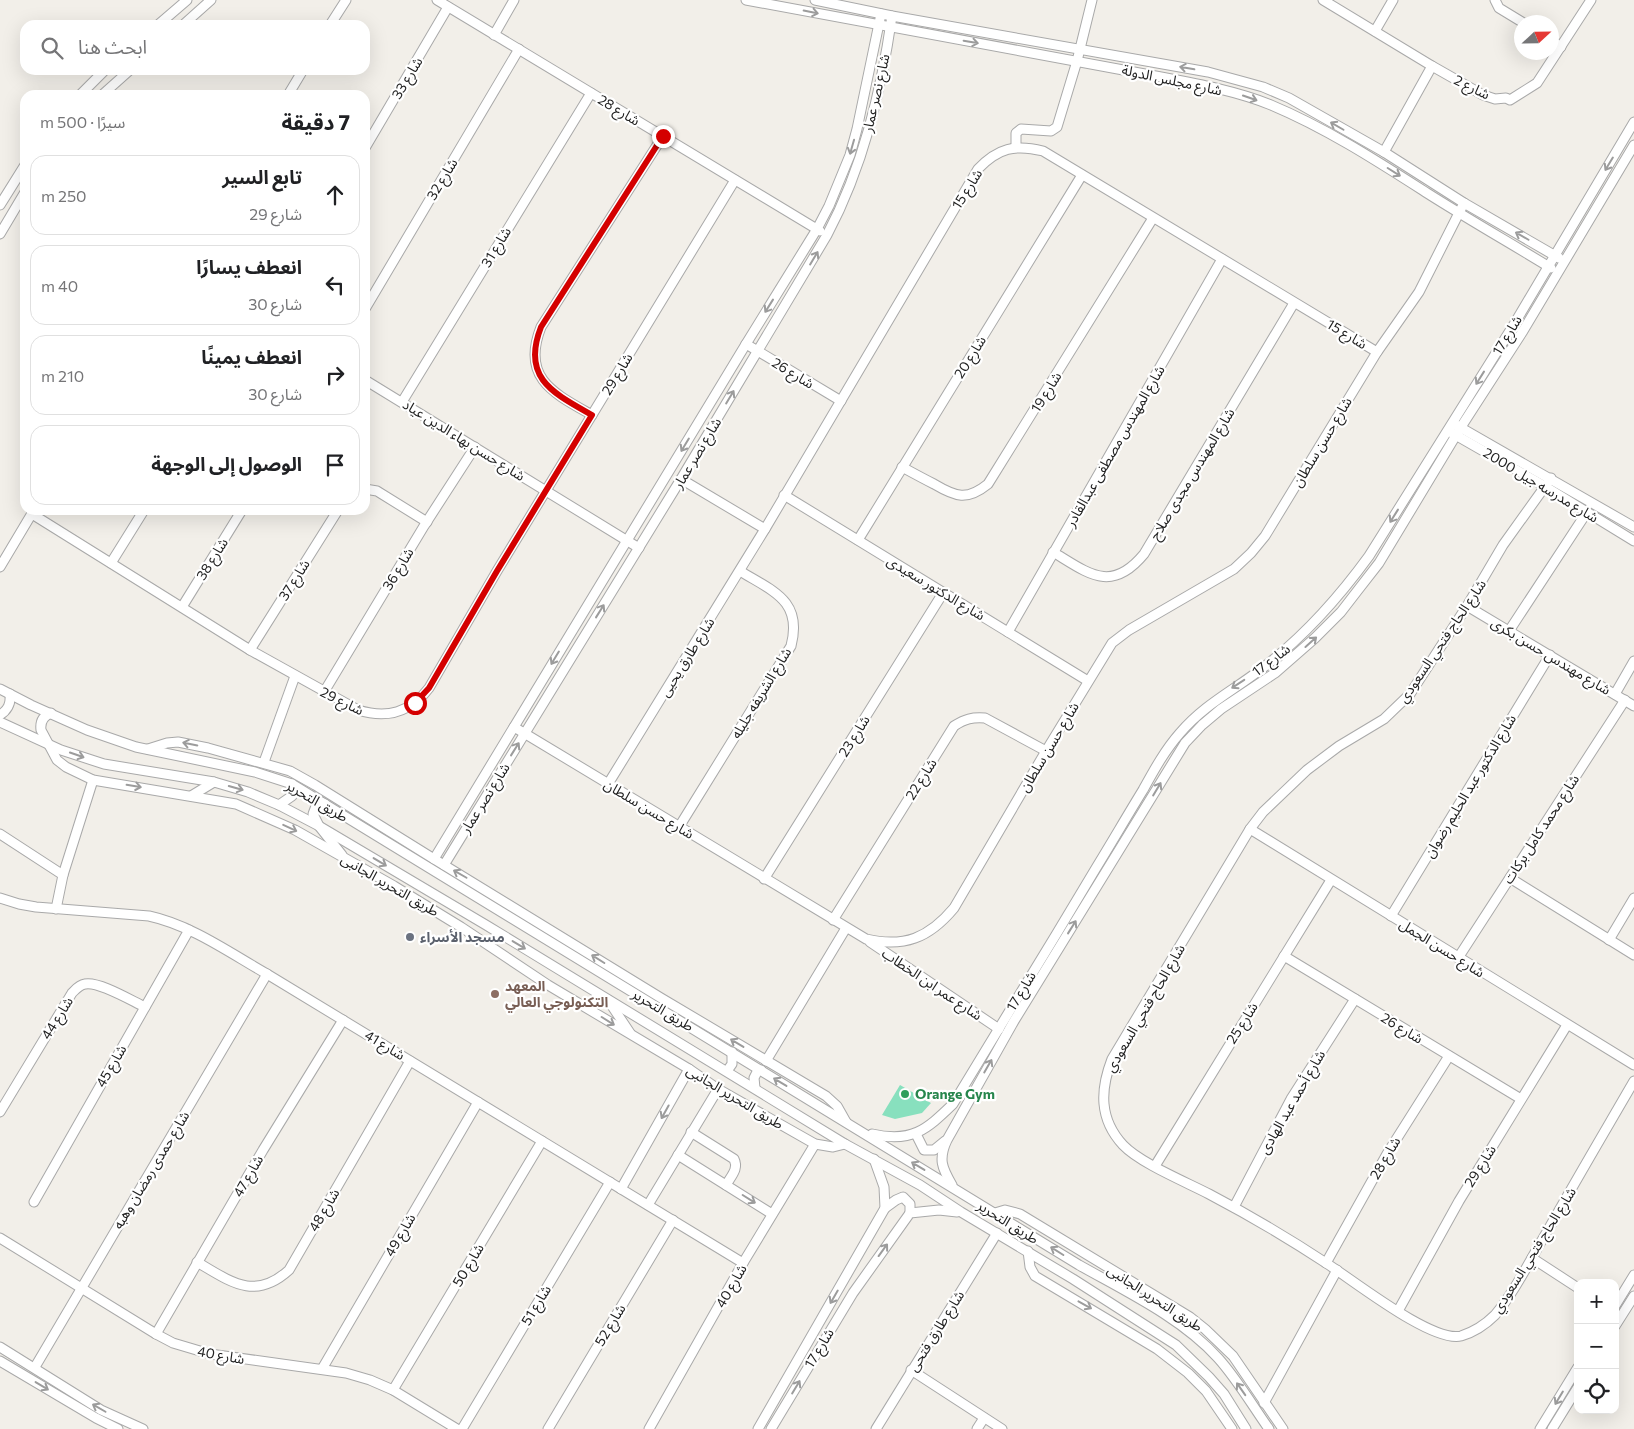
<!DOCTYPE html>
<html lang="ar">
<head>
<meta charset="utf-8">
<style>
	body { margin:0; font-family:Commissioner,"Noto Sans Arabic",sans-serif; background:#f6f6f6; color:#202124; direction:rtl }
	.controls { position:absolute; right:15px; bottom:15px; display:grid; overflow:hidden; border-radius:10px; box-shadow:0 5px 20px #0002 }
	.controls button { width:45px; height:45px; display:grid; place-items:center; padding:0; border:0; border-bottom:1px solid #e0e0e0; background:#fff; color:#202124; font:25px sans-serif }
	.compass { position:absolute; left:1514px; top:15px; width:45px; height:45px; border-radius:50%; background:#fff; box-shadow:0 5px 20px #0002; rotate:68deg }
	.stop { position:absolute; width:15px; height:15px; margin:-11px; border:4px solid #d40000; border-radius:50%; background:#fff }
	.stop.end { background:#d40000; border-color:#fff; box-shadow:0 1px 5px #0008 }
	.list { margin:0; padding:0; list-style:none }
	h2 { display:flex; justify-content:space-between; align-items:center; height:65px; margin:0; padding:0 20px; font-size:21px }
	h2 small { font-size:16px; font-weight:400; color:#757577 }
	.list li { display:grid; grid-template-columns:32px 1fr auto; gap:15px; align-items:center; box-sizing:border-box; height:80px; margin:0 10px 10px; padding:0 10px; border:1px solid #e0e0e0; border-radius:15px }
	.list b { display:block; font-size:19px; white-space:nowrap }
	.list p { margin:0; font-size:16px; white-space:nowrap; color:#757577 }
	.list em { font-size:16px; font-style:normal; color:#757577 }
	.icon { flex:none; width:28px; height:28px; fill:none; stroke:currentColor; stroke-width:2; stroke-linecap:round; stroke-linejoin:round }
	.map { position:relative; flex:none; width:1634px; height:1429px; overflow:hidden; direction:ltr }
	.search { position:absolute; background:#fff; box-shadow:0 5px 20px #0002; left:20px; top:20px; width:350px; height:55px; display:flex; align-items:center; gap:12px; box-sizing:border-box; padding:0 18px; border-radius:15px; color:#757577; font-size:19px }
	.panel { position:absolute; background:#fff; box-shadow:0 5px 20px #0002; left:20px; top:90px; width:350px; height:425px; border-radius:15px; direction:rtl }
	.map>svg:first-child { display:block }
	.pitch { fill:#88e0be }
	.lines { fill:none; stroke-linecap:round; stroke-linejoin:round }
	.minor-casing { stroke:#a9a9a9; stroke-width:11 }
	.minor { stroke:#fff; stroke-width:9 }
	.oneway { stroke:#9c9c9c }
	.route { stroke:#d40000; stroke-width:6 }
	.worship-dot { fill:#6b7280; stroke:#fff; stroke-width:2 }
	.education-dot { fill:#8d6e63; stroke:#fff; stroke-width:2 }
	.leisure-dot { fill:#2e9e5b; stroke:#fff; stroke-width:2 }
	.labels { text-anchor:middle; stroke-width:4.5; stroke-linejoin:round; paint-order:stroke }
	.street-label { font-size:14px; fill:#222; stroke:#fff }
	.worship-label { font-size:14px; font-weight:bold; fill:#5b616d; stroke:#fff; text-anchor:start }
	.education-label { font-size:14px; font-weight:bold; fill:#785e54; stroke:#fff; text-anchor:start }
	.leisure-label { font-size:14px; font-weight:bold; fill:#27864d; stroke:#fff; text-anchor:start }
</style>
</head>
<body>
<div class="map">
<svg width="1634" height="1429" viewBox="0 0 1634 1429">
	<rect width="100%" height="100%" fill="#f2efe9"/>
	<polygon class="pitch" points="900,1085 931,1103 922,1113 895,1119 882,1115"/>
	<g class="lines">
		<defs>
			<g id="minor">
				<polyline points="437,0 820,231"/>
				<path d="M746,0l415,77c37,7 75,14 110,28 55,23 106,56 156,88 41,26 83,50 124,75"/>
				<polyline points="815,0 892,16 1208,72 1263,87 1289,98 1384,152 1464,203 1559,258"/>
				<polyline points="1323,0 1432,66 1483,95 1495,99 1506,98 1510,100 1537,83 1591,0"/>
				<polyline points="1495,0 1499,8 1522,22"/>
				<polyline points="158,25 187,0"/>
				<polyline points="183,25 211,0"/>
				<polyline points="330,25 346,0"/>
				<polyline points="1375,31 1393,0"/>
				<polyline points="494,35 514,0"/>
				<polyline points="1552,41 1561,47"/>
				<polyline points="80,95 105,70"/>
				<polyline points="102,95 130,70"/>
				<polyline points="288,95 303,70"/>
				<polyline points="1016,147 1016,133 1021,129 1051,131 1057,127 1077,61 1092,0"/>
				<polyline points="365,148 448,7"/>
				<polyline points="1384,152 1432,66"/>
				<polyline points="0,205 25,165"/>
				<polyline points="0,234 25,192"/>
				<polyline points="365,309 519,49"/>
				<polyline points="746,344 841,401"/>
				<polyline points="365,380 639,548"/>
				<polyline points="402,402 591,93"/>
				<path d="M592,415c-39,-22 -71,-37 -51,-88l122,-191"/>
				<polyline points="1456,425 1634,527"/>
				<polyline points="1452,433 1546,487 1634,541"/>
				<path d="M902,467c11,6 22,12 32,17 22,13 33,17 54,0l165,-266"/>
				<path d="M1551,478l-48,67 -36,61 -57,88 -26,25 -45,27 -32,24 -44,42 -13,17 -138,230c-12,31 -13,60 11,86 17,18 63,37 86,49 40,21 79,44 117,69 27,17 106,80 135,73 13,-4 25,-12 34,-21 21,-25 36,-57 53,-85 28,-50 57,-99 86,-149"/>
				<polyline points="681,479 765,529"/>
				<polyline points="365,489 377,491 427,522"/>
				<polyline points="784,495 1088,681"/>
				<path d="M32,514l218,136 108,60c29,9 52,3 71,-22l68,-117 238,-391"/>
				<polyline points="858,540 1082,175"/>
				<path d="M1053,552c35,21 58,42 91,2l150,-251"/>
				<polyline points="111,563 144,510"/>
				<polyline points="0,567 34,510"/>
				<polyline points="1467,606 1634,706"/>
				<polyline points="182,607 242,510"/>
				<polyline points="1509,631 1587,512"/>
				<polyline points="1008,632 1222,259"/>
				<polyline points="250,650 338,510"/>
				<path d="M0,689l31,16 56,25 49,17 119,25 37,12 787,481c46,26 103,53 139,93 19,21 34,47 51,71"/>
				<polyline points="324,692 424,526 475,447"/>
				<polyline points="1615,694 1634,661"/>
				<path d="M51,713c-8,3 -11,9 -10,17l16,30 9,7 27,13 143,24 59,26 99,56 67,41 87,58 141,84 29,20 97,55 18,3 12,-3"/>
				<path d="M0,715c8,-5 11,-11 10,-21"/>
				<polyline points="0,722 61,750 104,764 214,782 248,792 279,805 319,826 486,925 845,1144 920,1185 961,1212 1073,1279 1176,1345 1209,1377 1224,1394 1246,1429"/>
				<path d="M514,727l352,212c38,9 63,-1 88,-31l92,-157 66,-108 17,-13 105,-61 17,-16 14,-17 112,-184 42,-60 45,-89"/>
				<polyline points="148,749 167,743 178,742 208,748 290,771 315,785 434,859 661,998 826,1096 837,1106 846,1122"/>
				<polyline points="264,762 295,676"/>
				<path d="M608,784l157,-255 213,-360c20,-21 37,-25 65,-18l334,201"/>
				<polyline points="191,796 214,782"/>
				<polyline points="325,804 322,803 316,806 313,814 319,826 342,855"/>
				<polyline points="279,805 292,796 294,789 292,784"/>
				<path d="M679,827l112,-181c12,-46 -19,-55 -51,-75"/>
				<polyline points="1250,829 1634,1065"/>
				<polyline points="0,834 63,875"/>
				<polyline points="434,859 746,344 817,229 829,206 850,155 857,129 881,14"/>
				<path d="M444,865l237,-386 146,-244c36,-68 54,-143 65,-219"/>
				<polyline points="1510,878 1634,955"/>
				<polyline points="764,879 943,593"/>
				<path d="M0,898l19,6 17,3 113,9c42,9 81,37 118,58l476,289"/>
				<polyline points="56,909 63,875 93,780"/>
				<polyline points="1391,916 1550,655"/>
				<path d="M833,920l121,-194c11,-7 18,-9 31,-8l61,33"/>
				<polyline points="1609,940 1634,898"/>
				<polyline points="870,942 999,1029"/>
				<polyline points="1284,956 1521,1099"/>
				<polyline points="1458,958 1625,700"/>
				<polyline points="608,1000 630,1033"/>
				<polyline points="766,1061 846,928"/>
				<polyline points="727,1071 732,1064 732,1052"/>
				<polyline points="755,1088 754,1078 757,1072 761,1070"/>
				<path d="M0,1112l72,-119c4,-4 7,-8 13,-9 14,-3 47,17 60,23"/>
				<path d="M691,1132l43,27c5,10 -3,17 -8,26"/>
				<path d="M872,1134c40,9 54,-4 81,-30 48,-79 96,-157 143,-236 16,-26 31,-52 47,-78 11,-20 22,-40 37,-57 24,-28 51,-41 80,-63 43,-32 77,-70 109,-114l144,-230 121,-204"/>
				<polyline points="916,1134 924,1150 934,1150 945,1141"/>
				<polyline points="678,1155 772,1214"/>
				<polyline points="1155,1166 1331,880"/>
				<path d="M952,1185c-10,-17 -14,-26 -5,-45l67,-119 171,-278 17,-18 19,-16 54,-36 40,-35 26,-26 17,-22 21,-27 82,-136 62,-96 111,-186"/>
				<polyline points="621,1189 689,1069"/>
				<polyline points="34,1202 189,930"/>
				<polyline points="648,1205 718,1089"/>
				<polyline points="1234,1207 1291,1099 1355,999"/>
				<polyline points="885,1208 896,1200 903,1197 910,1204 910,1213"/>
				<polyline points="995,1213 1005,1210 1020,1214 1190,1317 1205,1329 1233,1356 1283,1429"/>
				<polyline points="0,1238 156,1334 173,1343 210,1354 346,1373 370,1380 393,1390 457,1429"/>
				<polyline points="1028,1251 1030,1267 1035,1276 1157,1349 1188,1373 1206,1391 1232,1429"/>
				<polyline points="1532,1258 1578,1288"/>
				<path d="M197,1262c34,20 58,39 92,8l121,-209"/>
				<polyline points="1326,1263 1387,1154 1449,1056"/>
				<polyline points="1615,1306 1634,1275"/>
				<polyline points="1398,1311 1459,1201 1567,1025"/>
				<polyline points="1615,1326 1634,1296"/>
				<polyline points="156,1334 263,1150 343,1020"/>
				<polyline points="0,1347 101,1410 143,1429"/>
				<polyline points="0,1361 96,1418 118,1429"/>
				<polyline points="35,1367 267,974"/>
				<polyline points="322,1369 478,1102"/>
				<polyline points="911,1370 1002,1429"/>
				<polyline points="393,1390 542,1141"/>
				<polyline points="1264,1403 1337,1270"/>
				<polyline points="462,1429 610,1182"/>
				<polyline points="548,1429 673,1220"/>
				<polyline points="649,1429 743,1263 815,1144"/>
				<polyline points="758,1429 885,1208 884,1187 874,1159"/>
				<polyline points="771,1429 853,1293 910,1213 939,1210 957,1212"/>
				<polyline points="876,1429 997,1233"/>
				<polyline points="977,1429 984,1418"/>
				<polyline points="1540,1429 1578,1367"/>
				<polyline points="1552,1429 1578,1387"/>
			</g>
		</defs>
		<use href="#minor" class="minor-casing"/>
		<use href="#minor" class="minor"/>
	</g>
	<defs><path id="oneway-shaft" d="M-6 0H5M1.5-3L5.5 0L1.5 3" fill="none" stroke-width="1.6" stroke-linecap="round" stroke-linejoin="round" transform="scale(1.25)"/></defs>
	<g class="oneway">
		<use href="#oneway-shaft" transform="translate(811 12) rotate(11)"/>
		<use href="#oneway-shaft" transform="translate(971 42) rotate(10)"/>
		<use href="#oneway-shaft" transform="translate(1187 68) rotate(-170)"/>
		<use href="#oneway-shaft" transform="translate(1250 98) rotate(19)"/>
		<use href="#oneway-shaft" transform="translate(1337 126) rotate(-150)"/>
		<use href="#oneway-shaft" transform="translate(852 147) rotate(106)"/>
		<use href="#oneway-shaft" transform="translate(1609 164) rotate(121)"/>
		<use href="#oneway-shaft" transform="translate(1394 172) rotate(32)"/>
		<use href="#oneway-shaft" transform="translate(1522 236) rotate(-150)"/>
		<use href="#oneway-shaft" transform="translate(814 258) rotate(-59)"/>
		<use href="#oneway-shaft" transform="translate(769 306) rotate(122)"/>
		<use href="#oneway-shaft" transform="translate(1480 378) rotate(122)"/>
		<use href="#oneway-shaft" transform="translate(730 397) rotate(-59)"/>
		<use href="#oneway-shaft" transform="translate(685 445) rotate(121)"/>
		<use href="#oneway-shaft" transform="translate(1394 516) rotate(122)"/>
		<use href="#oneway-shaft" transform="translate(600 611) rotate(-58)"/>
		<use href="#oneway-shaft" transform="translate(1311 642) rotate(-42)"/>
		<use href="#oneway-shaft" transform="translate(555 658) rotate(121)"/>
		<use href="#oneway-shaft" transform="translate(1238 684) rotate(147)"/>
		<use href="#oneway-shaft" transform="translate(190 744) rotate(-169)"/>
		<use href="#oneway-shaft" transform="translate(515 749) rotate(-58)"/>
		<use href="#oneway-shaft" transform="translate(77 755) rotate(19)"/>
		<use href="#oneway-shaft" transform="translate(134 786) rotate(9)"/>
		<use href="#oneway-shaft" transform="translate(236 788) rotate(16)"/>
		<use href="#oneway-shaft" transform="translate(1157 789) rotate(-59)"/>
		<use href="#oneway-shaft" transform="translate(290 828) rotate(25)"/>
		<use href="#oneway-shaft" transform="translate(380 862) rotate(31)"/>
		<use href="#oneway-shaft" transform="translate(460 874) rotate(-150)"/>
		<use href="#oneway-shaft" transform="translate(1072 927) rotate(-58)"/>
		<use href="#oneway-shaft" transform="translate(519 945) rotate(31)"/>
		<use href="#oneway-shaft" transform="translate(598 959) rotate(-148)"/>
		<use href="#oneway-shaft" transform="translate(608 1021) rotate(32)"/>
		<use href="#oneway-shaft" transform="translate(737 1043) rotate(-149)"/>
		<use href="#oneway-shaft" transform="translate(988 1066) rotate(-60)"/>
		<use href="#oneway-shaft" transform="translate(780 1082) rotate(-149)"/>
		<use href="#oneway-shaft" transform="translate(665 1112) rotate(119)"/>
		<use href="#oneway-shaft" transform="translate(918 1166) rotate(-149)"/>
		<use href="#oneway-shaft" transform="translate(749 1199) rotate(32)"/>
		<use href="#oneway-shaft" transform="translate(883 1250) rotate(-54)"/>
		<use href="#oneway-shaft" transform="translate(1057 1251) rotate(-148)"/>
		<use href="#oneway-shaft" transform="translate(834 1297) rotate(120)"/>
		<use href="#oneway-shaft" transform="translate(1085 1305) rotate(29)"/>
		<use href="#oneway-shaft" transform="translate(42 1386) rotate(31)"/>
		<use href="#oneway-shaft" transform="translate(796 1387) rotate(-59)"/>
		<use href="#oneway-shaft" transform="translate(1241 1389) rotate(-125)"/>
		<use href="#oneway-shaft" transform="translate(1559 1398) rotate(121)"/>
		<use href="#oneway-shaft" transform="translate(99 1408) rotate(-150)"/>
	</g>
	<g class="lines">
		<path class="route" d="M415,703l14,-15 68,-117 95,-156c-39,-22 -71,-37 -51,-88l122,-191"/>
	</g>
	<circle class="worship-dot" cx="410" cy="937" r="5"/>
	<circle class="education-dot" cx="495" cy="994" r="5"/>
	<circle class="leisure-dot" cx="905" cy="1094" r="5"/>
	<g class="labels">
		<g class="street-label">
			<text transform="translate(407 78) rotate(-59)" y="5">شارع 33</text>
			<text transform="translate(1172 80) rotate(12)" y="5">شارع مجلس الدولة</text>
			<text transform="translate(1472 87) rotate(26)" y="5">شارع 2</text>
			<text transform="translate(876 93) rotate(-77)" y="5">شارع نصر عمار</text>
			<text transform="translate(619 110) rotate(31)" y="5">شارع 28</text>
			<text transform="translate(442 179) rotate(-59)" y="5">شارع 32</text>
			<text transform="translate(967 189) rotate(-58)" y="5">شارع 15</text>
			<text transform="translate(496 247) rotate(-59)" y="5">شارع 31</text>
			<text transform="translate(1347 334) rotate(31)" y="5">شارع 15</text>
			<text transform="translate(1507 335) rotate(-59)" y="5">شارع 17</text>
			<text transform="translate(970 357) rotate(-58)" y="5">شارع 20</text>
			<text transform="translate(793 373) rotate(31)" y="5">شارع 26</text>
			<text transform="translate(617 374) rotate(-59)" y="5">شارع 29</text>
			<text transform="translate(1046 392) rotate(-58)" y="5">شارع 19</text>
			<text transform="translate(464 440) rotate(32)" y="5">شارع حسن بهاء الدين عياد</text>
			<text transform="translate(1322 442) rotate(-59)" y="5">شارع حسن سلطان</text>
			<text transform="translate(1115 446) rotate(-60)" y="5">شارع المهندس مصطفى عبدالقادر</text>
			<text transform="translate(697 453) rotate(-59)" y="5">شارع نصر عمار</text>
			<text transform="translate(1192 474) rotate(-59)" y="5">شارع المهندس مجدى صلاح</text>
			<text transform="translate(1541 485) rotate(31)" y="5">شارع مدرسه جيل 2000</text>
			<text transform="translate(212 559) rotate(-58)" y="5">شارع 38</text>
			<text transform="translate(398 569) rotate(-59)" y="5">شارع 36</text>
			<text transform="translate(294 580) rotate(-58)" y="5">شارع 37</text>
			<text transform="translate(936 588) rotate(31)" y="5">شارع الدكتور سعيدى</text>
			<text transform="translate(1442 641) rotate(-56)" y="5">شارع الحاج فتحي السعودي</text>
			<text transform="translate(1551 656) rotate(31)" y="5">شارع مهندس حسن بكرى</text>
			<text transform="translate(687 657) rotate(-58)" y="5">شارع طارق يحيى</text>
			<text transform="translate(1271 660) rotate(-37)" y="5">شارع 17</text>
			<text transform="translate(761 693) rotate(-59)" y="5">شارع الشريفه جليله</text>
			<text transform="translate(342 701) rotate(26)" y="5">شارع 29</text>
			<text transform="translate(854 736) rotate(-58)" y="5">شارع 23</text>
			<text transform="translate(1049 747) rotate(-59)" y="5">شارع حسن سلطان</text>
			<text transform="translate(921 779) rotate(-58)" y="5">شارع 22</text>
			<text transform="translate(1470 786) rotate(-59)" y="5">شارع الدكتور عبد الحليم رضوان</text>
			<text transform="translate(485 798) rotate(-58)" y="5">شارع نصر عمار</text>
			<text transform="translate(317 801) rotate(30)" y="5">طريق التحرير</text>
			<text transform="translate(649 809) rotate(31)" y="5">شارع حسن سلطان</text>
			<text transform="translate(1541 829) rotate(-57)" y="5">شارع محمد كامل بركات</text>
			<text transform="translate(390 885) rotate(30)" y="5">طريق التحرير الجانبى</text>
			<text transform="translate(1442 948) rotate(32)" y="5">شارع حسن الجمل</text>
			<text transform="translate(932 984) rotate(34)" y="5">شارع عمر ابن الخطاب</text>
			<text transform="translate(1021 991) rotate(-59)" y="5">شارع 17</text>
			<text transform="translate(1145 1008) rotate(-60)" y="5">شارع الحاج فتحي السعودي</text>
			<text transform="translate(663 1010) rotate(31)" y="5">طريق التحرير</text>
			<text transform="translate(57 1018) rotate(-58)" y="5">شارع 44</text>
			<text transform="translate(1242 1023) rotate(-58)" y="5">شارع 25</text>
			<text transform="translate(1402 1028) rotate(31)" y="5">شارع 26</text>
			<text transform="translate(385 1045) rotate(31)" y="5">شارع 41</text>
			<text transform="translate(111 1066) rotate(-60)" y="5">شارع 45</text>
			<text transform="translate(735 1097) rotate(31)" y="5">طريق التحرير الجانبى</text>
			<text transform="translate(1292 1102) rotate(-60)" y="5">شارع أحمد عبد الهادى</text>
			<text transform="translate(1385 1158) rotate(-60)" y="5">شارع 28</text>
			<text transform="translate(1480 1166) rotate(-58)" y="5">شارع 29</text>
			<text transform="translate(151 1170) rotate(-59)" y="5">شارع حمدى رمضان وهبه</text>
			<text transform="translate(248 1176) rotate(-60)" y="5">شارع 47</text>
			<text transform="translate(324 1210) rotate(-60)" y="5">شارع 48</text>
			<text transform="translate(1008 1222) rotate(32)" y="5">طريق التحرير</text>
			<text transform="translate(400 1235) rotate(-60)" y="5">شارع 49</text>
			<text transform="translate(1534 1250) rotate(-58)" y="5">شارع الحاج فتحي السعودي</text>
			<text transform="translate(468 1265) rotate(-59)" y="5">شارع 50</text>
			<text transform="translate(731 1286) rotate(-60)" y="5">شارع 40</text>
			<text transform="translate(1155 1298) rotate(33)" y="5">طريق التحرير الجانبى</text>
			<text transform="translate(536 1305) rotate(-59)" y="5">شارع 51</text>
			<text transform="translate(610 1325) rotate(-59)" y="5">شارع 52</text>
			<text transform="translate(936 1331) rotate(-58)" y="5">شارع طارق فتحى</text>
			<text transform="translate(819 1348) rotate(-59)" y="5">شارع 17</text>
			<text transform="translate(221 1355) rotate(10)" y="5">شارع 40</text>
		</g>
		<g class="worship-label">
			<text x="420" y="942">مسجد الأسراء</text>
		</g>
		<g class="education-label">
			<text x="505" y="991">المعهد<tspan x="505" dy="16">التكنولوجي العالي</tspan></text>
		</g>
		<g class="leisure-label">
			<text x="915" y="1099">Orange Gym</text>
		</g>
	</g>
</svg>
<div class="controls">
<button>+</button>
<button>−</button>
<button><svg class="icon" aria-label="locate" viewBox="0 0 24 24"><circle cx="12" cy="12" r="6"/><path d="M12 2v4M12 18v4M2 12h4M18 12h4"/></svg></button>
</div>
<svg class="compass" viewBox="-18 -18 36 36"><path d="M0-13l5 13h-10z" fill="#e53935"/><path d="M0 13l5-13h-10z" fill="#757577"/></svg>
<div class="stop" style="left:415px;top:703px"></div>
<div class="stop end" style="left:663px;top:136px"></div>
<div class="search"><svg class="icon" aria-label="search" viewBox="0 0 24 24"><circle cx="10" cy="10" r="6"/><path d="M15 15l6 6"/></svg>ابحث هنا</div>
<section class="panel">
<h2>7 دقيقة<small>سيرًا · 500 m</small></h2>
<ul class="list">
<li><svg class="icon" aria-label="ahead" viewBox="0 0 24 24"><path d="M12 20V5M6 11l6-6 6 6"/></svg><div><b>تابع السير</b><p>شارع 29</p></div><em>250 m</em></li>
<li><svg class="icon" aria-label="left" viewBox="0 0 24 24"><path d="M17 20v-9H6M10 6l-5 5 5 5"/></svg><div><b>انعطف يسارًا</b><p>شارع 30</p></div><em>40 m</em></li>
<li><svg class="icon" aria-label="right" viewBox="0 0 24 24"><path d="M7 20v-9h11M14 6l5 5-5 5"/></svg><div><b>انعطف يمينًا</b><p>شارع 30</p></div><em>210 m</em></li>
<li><svg class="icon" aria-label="arrive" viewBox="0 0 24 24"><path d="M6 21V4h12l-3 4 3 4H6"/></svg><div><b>الوصول إلى الوجهة</b></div></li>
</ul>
</section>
</div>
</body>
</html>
